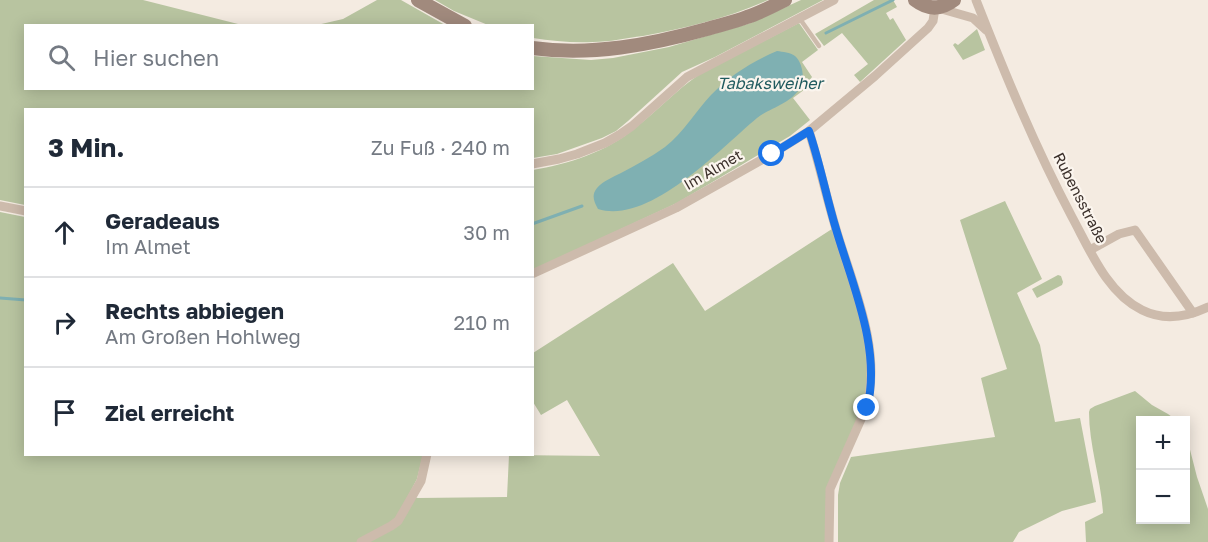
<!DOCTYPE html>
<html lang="de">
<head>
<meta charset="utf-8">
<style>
	body { margin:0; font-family:"Golos Text",sans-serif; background:#f2f2f3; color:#1f2937 }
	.controls { position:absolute; right:18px; bottom:18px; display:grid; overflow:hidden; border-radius:0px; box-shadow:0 3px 15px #0003 }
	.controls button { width:54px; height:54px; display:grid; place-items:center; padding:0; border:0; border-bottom:2px solid #e0e1e3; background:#fff; color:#1f2937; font:30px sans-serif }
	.stop { position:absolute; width:18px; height:18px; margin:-14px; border:4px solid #1a73e8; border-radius:50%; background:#fff }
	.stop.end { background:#1a73e8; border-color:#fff; box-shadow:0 2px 6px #0008 }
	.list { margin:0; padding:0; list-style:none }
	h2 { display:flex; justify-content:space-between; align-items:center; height:78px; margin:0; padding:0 24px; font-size:26px }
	h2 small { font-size:20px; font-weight:400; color:#747a83 }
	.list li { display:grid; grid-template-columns:39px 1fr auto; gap:18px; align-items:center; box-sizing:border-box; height:90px; padding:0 24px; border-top:2px solid #e0e1e3 }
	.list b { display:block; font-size:22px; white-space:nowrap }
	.list p { margin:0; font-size:20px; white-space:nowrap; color:#747a83 }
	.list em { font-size:20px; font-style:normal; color:#747a83 }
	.icon { flex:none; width:33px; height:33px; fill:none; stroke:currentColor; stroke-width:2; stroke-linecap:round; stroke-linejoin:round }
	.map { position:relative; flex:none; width:1208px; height:542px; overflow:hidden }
	.search { position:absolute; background:#fff; box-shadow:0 3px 15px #0003; left:24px; top:24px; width:510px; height:66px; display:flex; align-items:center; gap:15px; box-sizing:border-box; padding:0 21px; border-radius:0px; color:#747a83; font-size:22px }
	.panel { position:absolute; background:#fff; box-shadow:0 3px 15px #0003; left:24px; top:108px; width:510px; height:348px; border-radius:0px }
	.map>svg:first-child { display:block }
	.green { fill:#b8c4a0 }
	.water { fill:#7fb0b2 }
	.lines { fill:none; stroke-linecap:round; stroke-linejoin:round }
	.stream { stroke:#7fb0b2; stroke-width:3 }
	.lane { stroke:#cdbbac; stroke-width:4.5 }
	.street { stroke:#cdbbac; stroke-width:9 }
	.secondary { stroke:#a18a7d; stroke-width:14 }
	.route { stroke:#1a73e8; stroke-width:8 }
	.labels { text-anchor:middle; stroke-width:4.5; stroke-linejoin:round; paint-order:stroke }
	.street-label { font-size:15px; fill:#3b302b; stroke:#fbf5ee }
	.water-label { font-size:16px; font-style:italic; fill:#1f5a5e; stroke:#fbf5ee }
</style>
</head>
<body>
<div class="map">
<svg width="1208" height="542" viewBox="0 0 1208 542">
	<rect width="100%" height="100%" fill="#f4ebe1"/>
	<g class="green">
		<polygon points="0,0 143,0 242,25 26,26 26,88 532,88 533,56 591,60 613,58 669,47 751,23 801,0 823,0 715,57 682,72 628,121 616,131 602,138 557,154 533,158 532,110 26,110 25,205 0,200"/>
		<polygon points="377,0 401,0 445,25 317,25 343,19"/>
		<path d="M435,0h333c-40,18 -82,28 -125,36 -17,2 -33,6 -50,6 -20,1 -41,-1 -60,-4l-1,-12 -44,-1 -34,-14z"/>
		<polygon points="874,0 893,0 897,7 886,13 890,20 893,18 906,40 860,82 854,75 868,64 842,33 824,46 815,34"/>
		<path d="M799,23l19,27 -16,12 10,15 -3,4 -1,6 -15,11 17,22 -20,16 -113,67 -144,67v-100c35,-6 74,-18 102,-42 22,-17 41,-38 65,-54z"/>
		<polygon points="977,29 985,50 963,60 953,45 955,43 958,45"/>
		<polygon points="1005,201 1042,279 1017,293 1040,345 1055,422 1080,418 1096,502 1062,511 1019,532 1013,542 838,542 838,495 840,483 851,457 995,437 981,378 1007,369 960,220"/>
		<polygon points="0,212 25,217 26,454 423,455 417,479 408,496 418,498 507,497 509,455 600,456 567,400 541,415 533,402 533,353 673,263 705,311 835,227 864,322 870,395 832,483 829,542 0,542"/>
		<polygon points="1058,275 1061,276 1063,282 1062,285 1037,298 1032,289"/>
		<path d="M1135,391l17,14 16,9 8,6h-36v100h46v-86l11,43 11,32v33h-122l-1,-20 18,-9c-2,-34 -14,-67 -14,-101l1,-3 5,-3z"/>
	</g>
	<path class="water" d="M777,51c6,1 13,1 18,5 7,6 10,21 6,30 -9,18 -30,21 -44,32 -36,30 -107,107 -159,91 -4,-7 -7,-14 -1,-21 6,-7 16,-11 24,-15 15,-8 30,-16 44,-26 19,-15 30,-35 46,-52 18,-19 42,-34 66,-44z"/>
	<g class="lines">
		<g class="stream">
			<polyline points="826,33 893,0"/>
			<polyline points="532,224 582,206"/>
			<polyline points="0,298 26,300"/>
		</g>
		<polyline class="lane" points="800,19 819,46"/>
		<g class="street">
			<path d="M976,0c29,74 59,147 96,217 18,33 35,76 70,93 22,11 45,7 66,-3"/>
			<polyline points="938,8 973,18 986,30"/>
			<path d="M809,131c10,32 17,65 27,98 16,55 47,121 30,179l-36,81 -1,53"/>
			<polyline points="532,164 559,159 577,154 605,143 619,135 632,126 687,77 834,0"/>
			<polyline points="0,206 26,211"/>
			<polyline points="1090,250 1119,234 1135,230 1193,313"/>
			<polyline points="532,274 676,208 772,154 809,131 875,76 928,28 933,21 935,8"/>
			<polyline points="361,542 391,526 398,521 421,481 427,454"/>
		</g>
		<g class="secondary">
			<polyline points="418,0 465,26"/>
			<path d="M915,0c13,10 26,10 39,0"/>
			<path d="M532,48c60,8 118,-3 175,-19 13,-4 27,-7 40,-12 13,-4 26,-11 38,-17"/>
		</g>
	</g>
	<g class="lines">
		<path class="route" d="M772,154l37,-23c11,32 17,65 27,98 16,55 46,121 31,179"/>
	</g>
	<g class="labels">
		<g class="street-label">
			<text transform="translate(713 170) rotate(-30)" y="5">Im Almet</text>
			<text transform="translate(1080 198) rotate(63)" y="5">Rubensstraße</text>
		</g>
		<g class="water-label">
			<text x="770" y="89">Tabaksweiher</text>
		</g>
	</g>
</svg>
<div class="controls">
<button>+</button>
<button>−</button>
</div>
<div class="stop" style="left:772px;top:154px"></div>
<div class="stop end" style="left:867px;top:408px"></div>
<div class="search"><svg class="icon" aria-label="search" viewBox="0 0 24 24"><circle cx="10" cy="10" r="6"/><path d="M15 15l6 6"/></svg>Hier suchen</div>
<section class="panel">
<h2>3 Min.<small>Zu Fuß · 240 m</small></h2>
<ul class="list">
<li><svg class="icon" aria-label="ahead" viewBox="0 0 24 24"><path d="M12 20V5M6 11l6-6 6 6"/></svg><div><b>Geradeaus</b><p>Im Almet</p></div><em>30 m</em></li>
<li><svg class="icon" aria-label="right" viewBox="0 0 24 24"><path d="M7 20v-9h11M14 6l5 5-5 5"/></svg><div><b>Rechts abbiegen</b><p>Am Großen Hohlweg</p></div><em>210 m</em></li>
<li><svg class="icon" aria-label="arrive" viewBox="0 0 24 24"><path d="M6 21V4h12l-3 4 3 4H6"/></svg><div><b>Ziel erreicht</b></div></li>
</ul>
</section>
</div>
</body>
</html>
